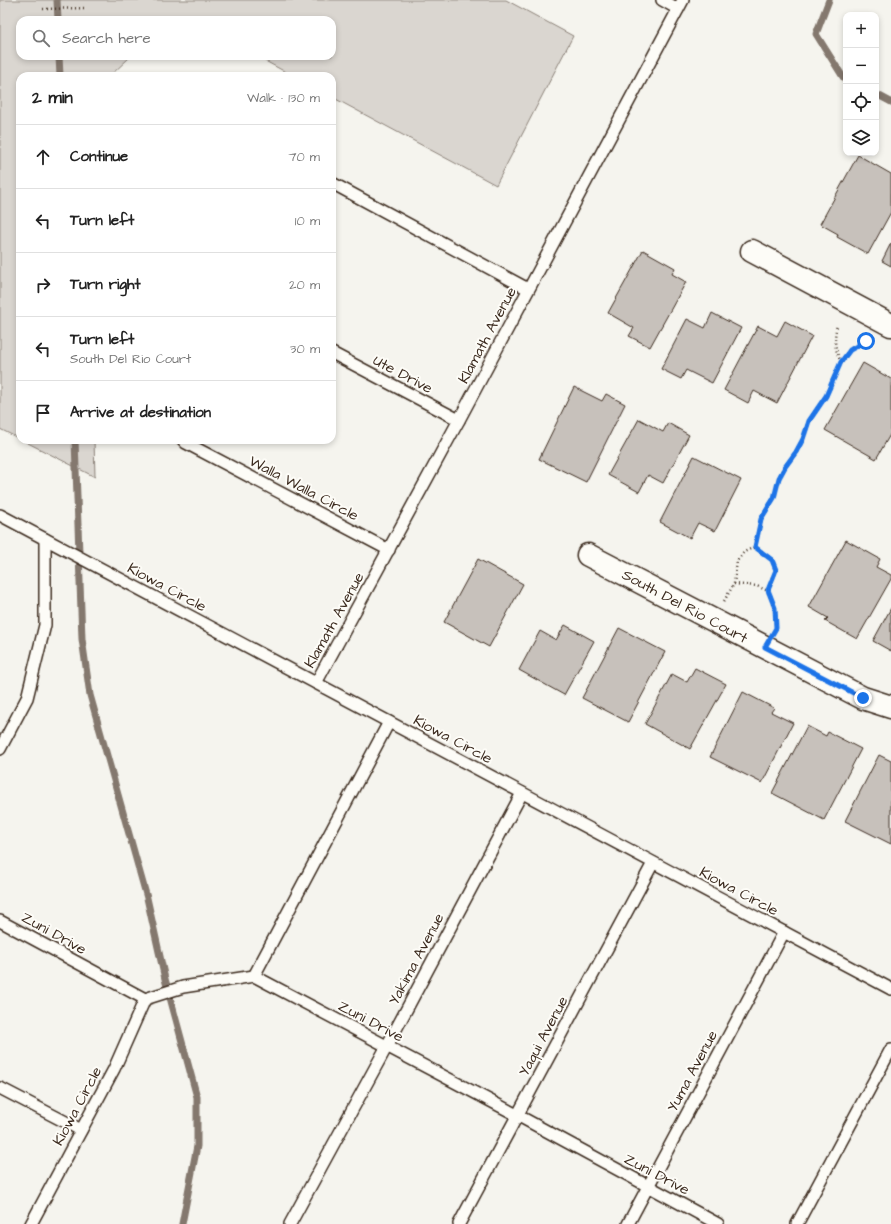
<!DOCTYPE html>
<html lang="en">
<head>
<meta charset="utf-8">
<style>
	body { margin:0; font-family:"Architects Daughter",sans-serif; background:#f2f2f2; color:#222 }
	.controls { position:absolute; right:12px; top:12px; display:grid; overflow:hidden; border-radius:8px; box-shadow:0 2px 6px #0003 }
	.controls button { width:36px; height:36px; display:grid; place-items:center; padding:0; border:0; border-bottom:1px solid #e0e0e0; background:#fff; color:#222; font:20px sans-serif }
	.stop { position:absolute; width:12px; height:12px; margin:-9px; border:3px solid #1a73e8; border-radius:50%; background:#fff }
	.stop.end { background:#1a73e8; border-color:#fff; box-shadow:0 1px 4px #0008 }
	.list { margin:0; padding:0; list-style:none }
	h2 { display:flex; justify-content:space-between; align-items:center; height:52px; margin:0; padding:0 16px; font-size:17px }
	h2 small { font-size:13px; font-weight:400; color:#767676 }
	.list li { display:grid; grid-template-columns:26px 1fr auto; gap:12px; align-items:center; box-sizing:border-box; height:64px; padding:0 16px; border-top:1px solid #e0e0e0 }
	.list b { display:block; font-size:15px; white-space:nowrap }
	.list p { margin:0; font-size:13px; white-space:nowrap; color:#767676 }
	.list em { font-size:13px; font-style:normal; color:#767676 }
	.icon { flex:none; width:22px; height:22px; fill:none; stroke:currentColor; stroke-width:2; stroke-linecap:round; stroke-linejoin:round }
	.map { position:relative; flex:none; width:891px; height:1224px; overflow:hidden }
	.search { position:absolute; background:#fff; box-shadow:0 2px 6px #0003; left:16px; top:16px; width:320px; height:44px; display:flex; align-items:center; gap:10px; box-sizing:border-box; padding:0 14px; border-radius:12px; color:#767676; font-size:15px }
	.panel { position:absolute; background:#fff; box-shadow:0 2px 6px #0003; left:16px; top:72px; width:320px; height:372px; border-radius:12px }
	.map>svg:first-child { display:block }
	.green { fill:#dad6d0; stroke:#8a8077 }
	.lines { fill:none; stroke-linecap:round; stroke-linejoin:round }
	.stream { stroke:#84786e; stroke-width:7 }
	.building { fill:#c7c1bb; stroke:#3b2a1e }
	.service-casing { stroke:#3b2a1e; stroke-width:14 }
	.minor-casing { stroke:#3b2a1e; stroke-width:25 }
	.path { stroke:#3b2a1e; stroke-width:2.5; stroke-dasharray:1 3; stroke-linecap:butt }
	.service { stroke:#fdfcf7; stroke-width:11 }
	.minor { stroke:#fdfcf7; stroke-width:22 }
	.route { stroke:#1a73e8; stroke-width:5 }
	.labels { text-anchor:middle; stroke-width:4; stroke-linejoin:round; paint-order:stroke }
	.street-label { font-size:15px; fill:#3b2a1e; stroke:#fdfcf7 }
</style>
</head>
<body>
<div class="map">
<svg width="891" height="1224" viewBox="0 0 891 1224">
	<rect width="100%" height="100%" fill="#f5f4ee"/>
	<filter id="ink" filterUnits="userSpaceOnUse"><feTurbulence type="fractalNoise" baseFrequency=".025" numOctaves="2"/><feDisplacementMap in="SourceGraphic" scale="8" xChannelSelector="R" yChannelSelector="G"/><feConvolveMatrix kernelMatrix="1 2 1 2 8 2 1 2 1" color-interpolation-filters="sRGB"/></filter>
	<g filter="url(#ink)">
		<g class="green">
			<polygon points="0,0 506,0 573,36 496,185 332,97 332,76 293,76 256,56 332,56 332,20 20,20 20,56 131,56 110,76 20,76 20,439 0,429"/>
			<polygon points="22,440 94,440 95,477"/>
		</g>
		<g class="lines">
			<g class="stream">
				<polyline points="57,0 58,20"/>
				<polyline points="829,0 816,34 843,77 846,78"/>
				<polyline points="59,56 60,76"/>
				<polyline points="876,94 891,102"/>
				<polyline points="75,440 82,639 90,695 147,898 165,979 197,1097 197,1146 182,1224"/>
			</g>
		</g>
		<g class="building">
			<polygon points="858,155 891,174 891,212 868,254 837,237 838,234 820,224"/>
			<polygon points="891,243 891,266 882,261"/>
			<polygon points="643,250 675,268 672,274 686,282 650,347 629,336 634,328 608,313"/>
			<polygon points="712,313 741,328 712,383 686,370 681,379 661,369 687,319 705,328"/>
			<polygon points="785,321 812,336 777,403 754,391 748,403 724,390 758,326 777,336"/>
			<polygon points="863,363 891,379 891,433 876,459 825,430"/>
			<polygon points="574,387 602,401 606,394 625,404 586,482 539,459"/>
			<polygon points="639,419 663,432 668,423 689,435 663,483 648,475 639,492 608,475"/>
			<polygon points="694,456 741,480 715,531 698,523 690,538 660,522"/>
			<polygon points="846,540 880,559 876,567 891,575 891,579 857,639 825,621 828,618 809,607"/>
			<polygon points="478,559 523,584 489,647 444,622"/>
			<polygon points="891,608 891,651 873,641"/>
			<polygon points="565,625 594,641 564,695 519,670 540,631 556,640"/>
			<polygon points="619,628 665,652 628,722 582,698"/>
			<polygon points="695,668 726,684 690,749 645,724 672,674 687,682"/>
			<polygon points="743,692 774,708 771,712 793,723 762,783 710,757"/>
			<polygon points="807,726 826,736 828,732 861,749 824,820 772,793"/>
			<polygon points="879,755 891,761 891,844 845,821"/>
		</g>
		<g class="lines">
			<defs>
				<g id="service">
					<polyline points="662,0 678,9"/>
					<polyline points="332,183 528,289"/>
					<polyline points="332,353 459,420"/>
					<polyline points="183,440 186,443 389,550"/>
					<polyline points="0,515 891,989"/>
					<polyline points="316,683 459,420 683,0"/>
					<polyline points="0,749 27,698 45,625 45,539"/>
					<polyline points="0,921 145,999 183,987 254,976 517,1115 718,1224"/>
					<polyline points="254,976 389,722"/>
					<polyline points="0,1088 81,1130"/>
					<polyline points="31,1224 114,1069 145,999"/>
					<polyline points="290,1224 387,1046 522,793"/>
					<polyline points="459,1224 653,863"/>
					<polyline points="628,1224 784,932"/>
					<polyline points="797,1224 891,1049"/>
				</g>
				<g id="minor">
					<polyline points="752,251 891,325"/>
					<polyline points="588,555 863,698 891,707"/>
				</g>
			</defs>
			<use href="#service" class="service-casing"/>
			<use href="#minor" class="minor-casing"/>
			<g class="path">
				<polyline points="43,9 86,8"/>
				<polyline points="842,361 850,349 866,341 867,339"/>
				<polyline points="755,547 772,560 776,570 768,591 775,608 776,626"/>
				<polyline points="734,584 757,586 768,591"/>
				<path d="M724,601l10,-17 3,-23 7,-9 11,-5 6,-28 13,-21 5,-20 6,-11 11,-15 7,-13 6,-18 17,-25 15,-34c-7,-14 -7,-23 -4,-38"/>
			</g>
			<use href="#service" class="service"/>
			<use href="#minor" class="minor"/>
		</g>
	</g>
	<g class="lines" filter="url(#ink)">
		<polyline class="route" points="863,698 765,647 776,628 775,608 768,590 776,570 772,560 755,547 761,519 774,498 779,478 785,467 796,452 803,439 809,421 826,396 841,362 850,350 866,341"/>
	</g>
	<g class="labels">
		<g class="street-label">
			<text transform="translate(487 335) rotate(-62)" y="5">Klamath Avenue</text>
			<text transform="translate(403 374) rotate(28)" y="5">Ute Drive</text>
			<text transform="translate(304 488) rotate(28)" y="5">Walla Walla Circle</text>
			<text transform="translate(167 587) rotate(28)" y="5">Kiowa Circle</text>
			<text transform="translate(685 606) rotate(28)" y="5">South Del Rio Court</text>
			<text transform="translate(334 620) rotate(-61)" y="5">Klamath Avenue</text>
			<text transform="translate(453 739) rotate(28)" y="5">Kiowa Circle</text>
			<text transform="translate(739 891) rotate(28)" y="5">Kiowa Circle</text>
			<text transform="translate(54 933) rotate(29)" y="5">Zuni Drive</text>
			<text transform="translate(416 959) rotate(-62)" y="5">Yakima Avenue</text>
			<text transform="translate(371 1021) rotate(28)" y="5">Zuni Drive</text>
			<text transform="translate(543 1036) rotate(-62)" y="5">Yaqui Avenue</text>
			<text transform="translate(692 1071) rotate(-62)" y="5">Yuma Avenue</text>
			<text transform="translate(77 1106) rotate(-62)" y="5">Kiowa Circle</text>
			<text transform="translate(657 1174) rotate(28)" y="5">Zuni Drive</text>
		</g>
	</g>
</svg>
<div class="controls">
<button>+</button>
<button>−</button>
<button><svg class="icon" aria-label="locate" viewBox="0 0 24 24"><circle cx="12" cy="12" r="6"/><path d="M12 2v4M12 18v4M2 12h4M18 12h4"/></svg></button>
<button><svg class="icon" aria-label="layers" viewBox="0 0 24 24"><path d="M12 4l9 5-9 5-9-5zM3 14l9 5 9-5"/></svg></button>
</div>
<div class="stop" style="left:866px;top:341px"></div>
<div class="stop end" style="left:863px;top:698px"></div>
<div class="search"><svg class="icon" aria-label="search" viewBox="0 0 24 24"><circle cx="10" cy="10" r="6"/><path d="M15 15l6 6"/></svg>Search here</div>
<section class="panel">
<h2>2 min<small>Walk · 130 m</small></h2>
<ul class="list">
<li><svg class="icon" aria-label="ahead" viewBox="0 0 24 24"><path d="M12 20V5M6 11l6-6 6 6"/></svg><div><b>Continue</b></div><em>70 m</em></li>
<li><svg class="icon" aria-label="left" viewBox="0 0 24 24"><path d="M17 20v-9H6M10 6l-5 5 5 5"/></svg><div><b>Turn left</b></div><em>10 m</em></li>
<li><svg class="icon" aria-label="right" viewBox="0 0 24 24"><path d="M7 20v-9h11M14 6l5 5-5 5"/></svg><div><b>Turn right</b></div><em>20 m</em></li>
<li><svg class="icon" aria-label="left" viewBox="0 0 24 24"><path d="M17 20v-9H6M10 6l-5 5 5 5"/></svg><div><b>Turn left</b><p>South Del Rio Court</p></div><em>30 m</em></li>
<li><svg class="icon" aria-label="arrive" viewBox="0 0 24 24"><path d="M6 21V4h12l-3 4 3 4H6"/></svg><div><b>Arrive at destination</b></div></li>
</ul>
</section>
</div>
</body>
</html>
